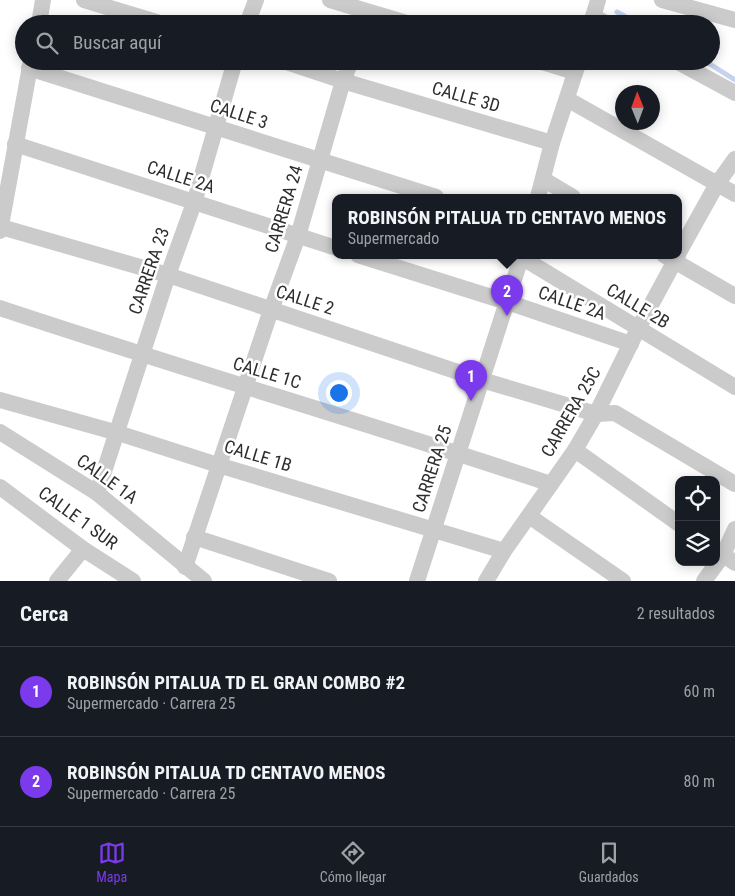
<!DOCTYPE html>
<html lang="es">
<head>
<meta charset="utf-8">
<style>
	body { margin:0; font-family:"Roboto Condensed",sans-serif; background:#242831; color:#f1f3f6 }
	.controls { position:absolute; right:15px; bottom:15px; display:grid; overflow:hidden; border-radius:10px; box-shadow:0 2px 12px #0003 }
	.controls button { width:45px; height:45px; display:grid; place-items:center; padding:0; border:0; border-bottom:1px solid #363941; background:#171b24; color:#f1f3f6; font:25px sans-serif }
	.compass { position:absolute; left:615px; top:85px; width:45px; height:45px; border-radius:50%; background:#171b24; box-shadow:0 2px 12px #0003; rotate:359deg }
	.you { position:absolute; left:338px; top:392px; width:18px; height:18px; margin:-12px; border:4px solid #fff; border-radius:50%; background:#1a73e8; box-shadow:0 0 0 8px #1a73e833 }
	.badge { display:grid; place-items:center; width:32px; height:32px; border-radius:50%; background:#7c3aed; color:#fff; font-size:16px; font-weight:700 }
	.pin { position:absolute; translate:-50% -41px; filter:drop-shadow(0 1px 2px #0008) }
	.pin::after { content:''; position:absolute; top:26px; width:18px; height:15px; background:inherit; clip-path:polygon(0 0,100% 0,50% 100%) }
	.popup { position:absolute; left:332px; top:194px; width:350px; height:65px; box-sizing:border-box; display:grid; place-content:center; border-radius:10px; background:#171b24; filter:drop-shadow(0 1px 4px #0005); font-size:16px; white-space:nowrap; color:#9ea1a6 }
	.popup b { font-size:19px; color:#f1f3f6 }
	.popup::after { content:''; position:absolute; left:50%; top:100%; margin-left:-10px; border:10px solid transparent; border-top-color:#171b24 }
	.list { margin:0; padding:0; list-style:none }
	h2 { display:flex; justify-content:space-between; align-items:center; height:65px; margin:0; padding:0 20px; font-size:21px }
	h2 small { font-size:16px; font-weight:400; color:#9ea1a6 }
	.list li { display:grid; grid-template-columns:32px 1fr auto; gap:15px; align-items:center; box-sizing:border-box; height:90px; padding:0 20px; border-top:1px solid #363941 }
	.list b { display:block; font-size:19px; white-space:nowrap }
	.list p { margin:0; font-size:16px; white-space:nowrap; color:#9ea1a6 }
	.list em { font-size:16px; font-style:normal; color:#9ea1a6 }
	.icon { flex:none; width:28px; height:28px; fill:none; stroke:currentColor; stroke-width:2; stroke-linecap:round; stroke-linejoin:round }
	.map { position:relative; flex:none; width:735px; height:581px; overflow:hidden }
	.search { position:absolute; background:#171b24; box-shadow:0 2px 12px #0003; left:15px; right:15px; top:15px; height:55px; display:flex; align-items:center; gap:12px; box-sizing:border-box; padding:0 18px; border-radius:28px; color:#9ea1a6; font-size:19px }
	.sheet { height:245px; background:#171b24 }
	nav { display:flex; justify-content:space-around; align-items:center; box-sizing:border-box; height:70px; border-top:1px solid #363941; background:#171b24; font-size:14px; color:#9ea1a6 }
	nav a { display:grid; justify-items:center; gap:2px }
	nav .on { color:#7c3aed }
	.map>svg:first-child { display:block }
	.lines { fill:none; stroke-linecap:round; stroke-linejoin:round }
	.stream { stroke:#c5d3ee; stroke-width:5 }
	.minor { stroke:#cbcbcb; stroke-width:16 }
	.labels { text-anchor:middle; stroke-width:5; stroke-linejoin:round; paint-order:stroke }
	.street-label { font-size:18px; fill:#2e2e2e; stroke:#fff }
</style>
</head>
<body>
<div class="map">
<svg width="735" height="581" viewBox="0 0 735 581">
	<rect width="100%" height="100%" fill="#fff"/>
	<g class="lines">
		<g class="stream">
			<polyline points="617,12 639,24"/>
			<polyline points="705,61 735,80"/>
		</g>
		<g class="minor">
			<polyline points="84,0 163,24"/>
			<polyline points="330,0 410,24"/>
			<polyline points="662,0 735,20"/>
			<polyline points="593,16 607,24"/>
			<polyline points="39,24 43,0"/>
			<polyline points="247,24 256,0"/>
			<polyline points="591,24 598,0"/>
			<polyline points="283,61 343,81 552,143"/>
			<polyline points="539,61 575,72"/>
			<polyline points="676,61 735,93"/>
			<polyline points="29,68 436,197"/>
			<polyline points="567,99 735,194"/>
			<polyline points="15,144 336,248"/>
			<polyline points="543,179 573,197"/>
			<polyline points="538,197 552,143 579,61"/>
			<polyline points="1,227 168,275 482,380 596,414 615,413 735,484"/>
			<polyline points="0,231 31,61"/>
			<polyline points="678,254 717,184 735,159"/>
			<polyline points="358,255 507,302 631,344"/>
			<polyline points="664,255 735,296"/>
			<polyline points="521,257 735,387"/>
			<path d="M0,308c183,61 368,115 551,176"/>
			<polyline points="0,400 118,433 218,465 504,551"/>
			<polyline points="0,432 97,493 204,581"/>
			<polyline points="575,450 679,524"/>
			<polyline points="0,487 83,549 133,581"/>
			<polyline points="97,493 168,275 194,203 235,61"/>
			<polyline points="529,516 623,581"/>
			<polyline points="194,537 329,581"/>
			<polyline points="716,550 735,563"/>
			<polyline points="185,567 271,310 298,236 343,81 351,61"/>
			<polyline points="57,581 83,549"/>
			<polyline points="417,581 522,255"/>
			<polyline points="486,581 504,551 575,450 596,414 638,329 678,255"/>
			<polyline points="704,581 723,555 735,529"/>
		</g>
	</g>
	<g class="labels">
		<g class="street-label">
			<text transform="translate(466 97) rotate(16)" y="6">CALLE 3D</text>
			<text transform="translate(239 114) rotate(18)" y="6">CALLE 3</text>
			<text transform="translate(181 177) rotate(18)" y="6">CALLE 2A</text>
			<text transform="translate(284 209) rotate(-73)" y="6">CARRERA 24</text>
			<text transform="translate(149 271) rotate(-71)" y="6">CARRERA 23</text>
			<text transform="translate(305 300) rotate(18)" y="6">CALLE 2</text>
			<text transform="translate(572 303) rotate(19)" y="6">CALLE 2A</text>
			<text transform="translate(638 306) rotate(31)" y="6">CALLE 2B</text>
			<text transform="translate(267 373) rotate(17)" y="6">CALLE 1C</text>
			<text transform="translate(571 412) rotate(-60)" y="6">CARRERA 25C</text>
			<text transform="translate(258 456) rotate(17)" y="6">CALLE 1B</text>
			<text transform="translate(432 469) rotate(-72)" y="6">CARRERA 25</text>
			<text transform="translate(107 479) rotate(36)" y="6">CALLE 1A</text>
			<text transform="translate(78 518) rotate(36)" y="6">CALLE 1 SUR</text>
		</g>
	</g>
</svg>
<div class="controls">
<button><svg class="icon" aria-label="locate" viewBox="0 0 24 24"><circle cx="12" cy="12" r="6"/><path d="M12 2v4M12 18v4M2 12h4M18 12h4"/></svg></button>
<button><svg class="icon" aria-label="layers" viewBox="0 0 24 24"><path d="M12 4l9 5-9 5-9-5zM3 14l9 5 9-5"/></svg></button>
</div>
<svg class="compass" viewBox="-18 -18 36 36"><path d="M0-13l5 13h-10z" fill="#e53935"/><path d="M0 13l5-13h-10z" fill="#9ea1a6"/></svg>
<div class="you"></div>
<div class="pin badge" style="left:471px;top:401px">1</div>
<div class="pin badge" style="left:507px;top:316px">2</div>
<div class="popup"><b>ROBINSÓN PITALUA TD CENTAVO MENOS</b>Supermercado</div>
<div class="search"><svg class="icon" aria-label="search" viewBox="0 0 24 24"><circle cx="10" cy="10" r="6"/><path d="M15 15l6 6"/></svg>Buscar aquí</div>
</div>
<section class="sheet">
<h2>Cerca<small>2 resultados</small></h2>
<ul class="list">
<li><span class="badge">1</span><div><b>ROBINSÓN PITALUA TD EL GRAN COMBO #2</b><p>Supermercado · Carrera 25</p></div><em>60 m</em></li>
<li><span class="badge">2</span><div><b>ROBINSÓN PITALUA TD CENTAVO MENOS</b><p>Supermercado · Carrera 25</p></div><em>80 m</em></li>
</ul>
</section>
<nav>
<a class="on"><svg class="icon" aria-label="map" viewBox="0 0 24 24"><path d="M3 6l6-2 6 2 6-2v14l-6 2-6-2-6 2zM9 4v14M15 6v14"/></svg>Mapa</a>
<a><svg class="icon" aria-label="directions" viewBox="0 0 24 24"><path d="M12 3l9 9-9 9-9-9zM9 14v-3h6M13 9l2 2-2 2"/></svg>Cómo llegar</a>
<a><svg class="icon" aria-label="saved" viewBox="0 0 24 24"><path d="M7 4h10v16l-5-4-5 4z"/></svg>Guardados</a>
</nav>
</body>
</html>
